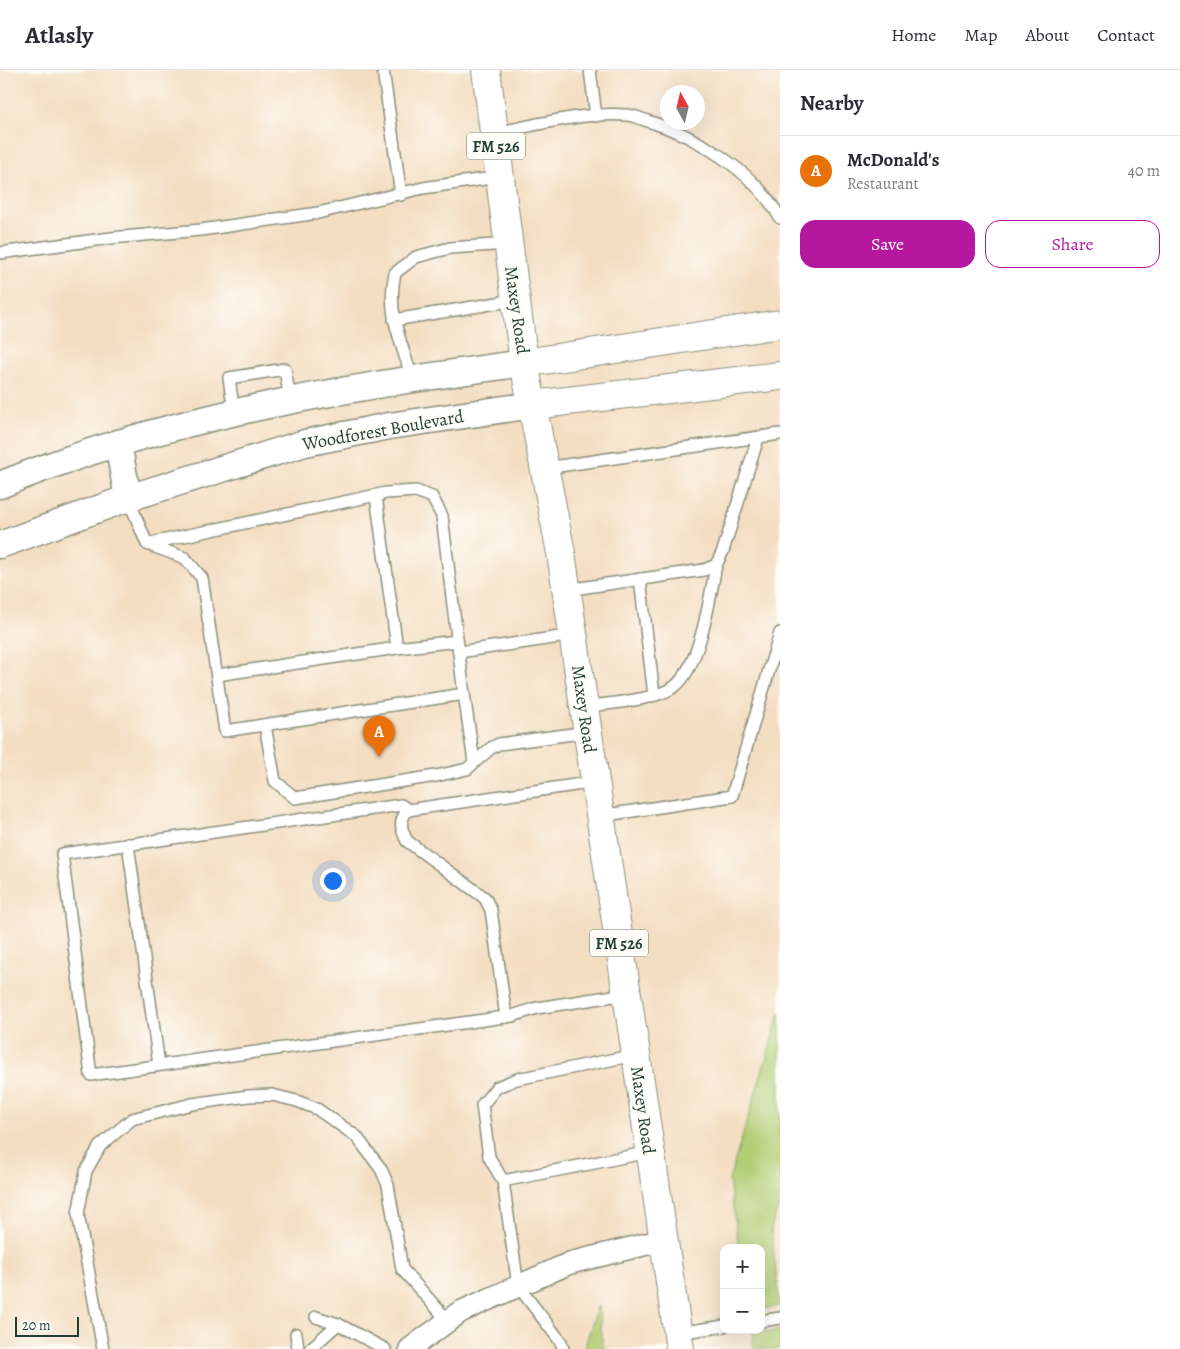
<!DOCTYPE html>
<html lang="en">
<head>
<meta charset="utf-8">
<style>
	body { margin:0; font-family:Alegreya,serif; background:#f7f7f7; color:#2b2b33 }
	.controls { position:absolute; right:15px; bottom:15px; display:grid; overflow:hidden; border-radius:10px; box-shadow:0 5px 20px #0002 }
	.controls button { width:45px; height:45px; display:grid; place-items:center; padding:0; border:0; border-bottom:1px solid #e1e1e2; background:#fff; color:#2b2b33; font:25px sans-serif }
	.compass { position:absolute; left:660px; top:15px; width:45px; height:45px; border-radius:50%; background:#fff; box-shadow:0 5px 20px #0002; rotate:352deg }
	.scale { position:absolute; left:15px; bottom:12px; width:64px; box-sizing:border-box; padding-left:5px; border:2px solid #1f3d34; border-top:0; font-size:14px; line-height:18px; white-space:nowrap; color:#1f3d34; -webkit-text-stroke:4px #fdfcf7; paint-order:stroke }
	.you { position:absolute; left:332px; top:810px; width:18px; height:18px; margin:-12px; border:4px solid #fff; border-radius:50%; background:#1a73e8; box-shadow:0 0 0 8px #1a73e833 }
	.badge { display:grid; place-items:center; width:32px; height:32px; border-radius:50%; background:#b5179e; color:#fff; font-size:16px; font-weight:700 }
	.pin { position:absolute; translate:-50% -41px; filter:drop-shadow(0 1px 2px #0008) }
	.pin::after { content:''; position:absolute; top:26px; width:18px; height:15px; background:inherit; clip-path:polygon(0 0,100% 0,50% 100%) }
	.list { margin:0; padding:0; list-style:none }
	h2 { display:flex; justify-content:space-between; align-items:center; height:65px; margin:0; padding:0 20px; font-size:21px }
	h2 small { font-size:16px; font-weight:400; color:#7c7c81 }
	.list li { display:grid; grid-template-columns:32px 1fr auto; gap:15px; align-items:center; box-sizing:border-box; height:70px; padding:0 20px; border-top:1px solid #e1e1e2 }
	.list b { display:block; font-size:19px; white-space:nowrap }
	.list p { margin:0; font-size:16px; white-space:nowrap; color:#7c7c81 }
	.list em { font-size:16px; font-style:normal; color:#7c7c81 }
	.actions { display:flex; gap:10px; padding:15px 20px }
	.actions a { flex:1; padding:11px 0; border:1px solid #b5179e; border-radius:15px; text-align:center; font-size:18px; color:#b5179e }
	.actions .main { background:#b5179e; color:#fff }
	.map { position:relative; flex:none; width:780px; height:1279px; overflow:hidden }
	header { display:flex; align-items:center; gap:30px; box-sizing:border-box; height:70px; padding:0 25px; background:#fff; border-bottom:1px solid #e1e1e2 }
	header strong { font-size:24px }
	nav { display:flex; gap:28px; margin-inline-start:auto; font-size:18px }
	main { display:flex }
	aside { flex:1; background:#fff }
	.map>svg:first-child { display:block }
	.green { fill:#b2ce74; stroke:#688654 }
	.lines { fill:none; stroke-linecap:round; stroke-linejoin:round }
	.service-casing { stroke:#8a8e7b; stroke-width:14 }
	.minor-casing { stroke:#8a8e7b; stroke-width:24 }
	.tertiary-casing { stroke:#8a8e7b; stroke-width:29 }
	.secondary-casing { stroke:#8a8e7b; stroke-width:30 }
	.primary-casing { stroke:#8a8e7b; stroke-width:30 }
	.service { stroke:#fff; stroke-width:11 }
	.minor { stroke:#fff; stroke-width:21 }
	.tertiary { stroke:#fff; stroke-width:26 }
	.secondary { stroke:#fff; stroke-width:28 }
	.primary { stroke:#fff; stroke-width:28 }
	.labels { text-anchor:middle; stroke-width:5; stroke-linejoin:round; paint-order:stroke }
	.shield { fill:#fdfcf7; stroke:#62766e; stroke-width:1 }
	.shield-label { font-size:16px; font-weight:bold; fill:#1f3d34 }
	.street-label { font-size:18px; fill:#1f3d34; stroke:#fdfcf7 }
</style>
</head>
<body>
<header>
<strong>Atlasly</strong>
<nav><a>Home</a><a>Map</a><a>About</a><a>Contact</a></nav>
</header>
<main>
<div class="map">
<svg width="780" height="1279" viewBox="0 0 780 1279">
	<rect width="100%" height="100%" fill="#fdfcf7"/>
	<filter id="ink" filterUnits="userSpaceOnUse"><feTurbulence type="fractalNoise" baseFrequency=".02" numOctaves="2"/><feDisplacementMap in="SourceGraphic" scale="10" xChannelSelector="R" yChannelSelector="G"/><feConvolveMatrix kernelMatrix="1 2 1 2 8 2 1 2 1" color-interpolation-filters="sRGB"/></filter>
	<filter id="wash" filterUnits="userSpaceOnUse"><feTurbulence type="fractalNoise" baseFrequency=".0096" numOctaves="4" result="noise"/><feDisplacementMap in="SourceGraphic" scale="20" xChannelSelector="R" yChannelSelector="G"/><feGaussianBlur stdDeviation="1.12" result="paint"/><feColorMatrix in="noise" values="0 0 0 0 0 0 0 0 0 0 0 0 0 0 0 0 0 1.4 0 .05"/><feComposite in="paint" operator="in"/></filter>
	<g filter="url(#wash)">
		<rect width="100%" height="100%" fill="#f4dec2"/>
		<g class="green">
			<polygon points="780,943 780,1130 771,1159 780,1236 761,1239 761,1178 739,1178 729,1110"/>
			<polygon points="598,1235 604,1279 584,1279"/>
			<polygon points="780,1260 780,1279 754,1279 752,1264"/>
		</g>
	</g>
	<g filter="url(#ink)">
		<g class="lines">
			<defs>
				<g id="service">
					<polyline points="383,0 401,125"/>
					<polyline points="590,0 596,46"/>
					<path d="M494,63c43,-8 88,-21 132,-18 7,0 15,4 22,6 49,15 107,51 132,97"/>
					<polyline points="0,183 111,168 201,160 318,143 423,118 499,107"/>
					<polyline points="394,250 516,230"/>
					<path d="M412,308c-11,-37 -26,-67 -17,-105l21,-16 34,-9 58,-4"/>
					<polyline points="234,343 229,308 285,299 290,330"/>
					<polyline points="545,398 780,364"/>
					<polyline points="376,426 397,578 457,571"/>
					<polyline points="128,428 147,474 185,488 202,508 225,661 464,624 442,446 432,427 416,421 386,423 147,474"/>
					<polyline points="640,509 654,625"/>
					<polyline points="566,520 704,500 716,495 723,481 758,368"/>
					<polyline points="459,582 573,565"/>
					<polyline points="217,605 397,578"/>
					<polyline points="464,624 474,692"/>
					<path d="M584,637c24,-4 69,-6 90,-20 26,-19 36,-90 42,-122"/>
					<polyline points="265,655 275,711 295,728 436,706 467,699 491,678 499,674 587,662"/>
					<polyline points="595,712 408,740 401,735 62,784 91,1005 512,946 537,938 626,924"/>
					<path d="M408,740c-10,11 -7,19 -1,31l78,57 6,12 15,107"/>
					<polyline points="600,746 732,726 780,563"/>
					<polyline points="128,774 159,995"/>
					<polyline points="503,1111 489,1087 482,1035 497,1017 517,1009 635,985"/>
					<polyline points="316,1247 338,1254"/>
					<polyline points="761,1251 780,1248"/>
					<polyline points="677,1263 724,1256"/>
					<polyline points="296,1264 298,1279"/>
					<polyline points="103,1279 78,1144 86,1101 100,1076 132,1049 192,1034 248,1026 272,1025 297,1031 317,1039 356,1066 381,1099 388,1115 402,1199 449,1252"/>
					<polyline points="310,1279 338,1254 385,1279"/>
					<polyline points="563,1279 561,1272 518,1216 503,1111 650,1082"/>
				</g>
				<polyline id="minor" points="410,1279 460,1242 570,1193 663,1170"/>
				<g id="tertiary">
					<polyline points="118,373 128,428"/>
					<path d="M0,415c168,-69 346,-98 524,-122"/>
					<polyline points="0,475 128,428 305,373 389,356 533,335"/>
				</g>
				<g id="secondary">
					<polyline points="524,293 780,254"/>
					<polyline points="533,335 780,306"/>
				</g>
				<polyline id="primary" points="486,0 524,293 561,483 680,1279"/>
			</defs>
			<use href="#service" class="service-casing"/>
			<use href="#minor" class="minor-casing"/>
			<use href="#tertiary" class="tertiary-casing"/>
			<use href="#secondary" class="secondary-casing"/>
			<use href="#primary" class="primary-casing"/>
			<use href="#service" class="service"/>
			<use href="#minor" class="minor"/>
			<use href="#tertiary" class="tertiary"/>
			<use href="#secondary" class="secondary"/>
			<use href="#primary" class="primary"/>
		</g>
	</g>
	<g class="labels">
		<g class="shield">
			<rect x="467" y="62.5" width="58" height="27" rx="4"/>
			<rect x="590" y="859.5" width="58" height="27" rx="4"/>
		</g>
		<g class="shield-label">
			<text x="496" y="82">FM 526</text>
			<text x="619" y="879">FM 526</text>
		</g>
		<g class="street-label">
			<text transform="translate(517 240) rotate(82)" y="6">Maxey Road</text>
			<text transform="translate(383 360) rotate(-10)" y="6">Woodforest Boulevard</text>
			<text transform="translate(584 639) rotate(82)" y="6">Maxey Road</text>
			<text transform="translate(643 1040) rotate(82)" y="6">Maxey Road</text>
		</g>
	</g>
</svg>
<div class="controls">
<button>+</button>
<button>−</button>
</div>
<svg class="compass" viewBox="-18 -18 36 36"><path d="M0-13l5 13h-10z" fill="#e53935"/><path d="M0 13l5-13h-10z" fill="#7c7c81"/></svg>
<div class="scale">20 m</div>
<div class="you"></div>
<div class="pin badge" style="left:379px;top:687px;background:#e8710a">A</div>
</div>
<aside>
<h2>Nearby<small></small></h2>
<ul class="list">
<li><span class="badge" style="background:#e8710a">A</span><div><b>McDonald's</b><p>Restaurant</p></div><em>40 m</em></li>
</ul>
<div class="actions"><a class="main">Save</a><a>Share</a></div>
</aside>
</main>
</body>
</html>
